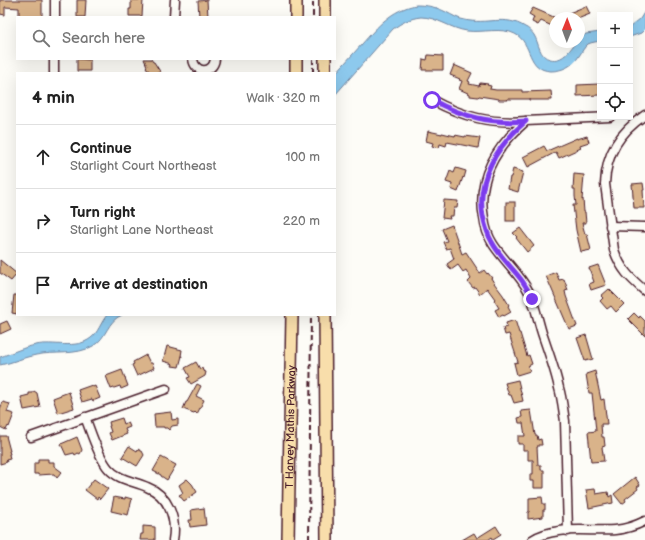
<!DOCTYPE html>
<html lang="en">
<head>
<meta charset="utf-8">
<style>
	body { margin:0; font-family:"Balsamiq Sans",sans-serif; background:#f2f2f2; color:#222 }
	.controls { position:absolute; right:12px; top:12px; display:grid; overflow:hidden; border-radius:0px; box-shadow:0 4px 16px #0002 }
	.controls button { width:36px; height:36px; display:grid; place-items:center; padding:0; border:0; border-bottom:1px solid #e0e0e0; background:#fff; color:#222; font:20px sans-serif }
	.compass { position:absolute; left:549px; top:12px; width:36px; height:36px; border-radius:50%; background:#fff; box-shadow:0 4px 16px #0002; rotate:1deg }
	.stop { position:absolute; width:12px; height:12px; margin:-9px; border:3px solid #7c3aed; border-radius:50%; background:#fff }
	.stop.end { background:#7c3aed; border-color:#fff; box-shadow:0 1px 4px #0008 }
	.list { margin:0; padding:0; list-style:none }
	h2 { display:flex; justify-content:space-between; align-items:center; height:52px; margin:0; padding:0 16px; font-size:17px }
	h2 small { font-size:13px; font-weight:400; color:#767676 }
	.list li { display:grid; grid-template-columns:26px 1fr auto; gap:12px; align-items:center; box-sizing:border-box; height:64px; padding:0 16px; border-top:1px solid #e0e0e0 }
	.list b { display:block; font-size:15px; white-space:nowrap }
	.list p { margin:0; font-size:13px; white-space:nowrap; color:#767676 }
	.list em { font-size:13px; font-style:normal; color:#767676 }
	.icon { flex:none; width:22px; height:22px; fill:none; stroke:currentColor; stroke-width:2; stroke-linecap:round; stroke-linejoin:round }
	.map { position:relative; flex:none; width:645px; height:540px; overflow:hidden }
	.search { position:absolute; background:#fff; box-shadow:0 4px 16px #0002; left:16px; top:16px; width:320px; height:44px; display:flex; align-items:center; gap:10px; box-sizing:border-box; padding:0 14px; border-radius:0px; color:#767676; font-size:15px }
	.panel { position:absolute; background:#fff; box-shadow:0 4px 16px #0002; left:16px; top:72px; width:320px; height:244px; border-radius:0px }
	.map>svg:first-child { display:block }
	.water { fill:#8dc9ed; stroke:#72859f }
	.building { fill:#d9b38a; stroke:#4a1f2b }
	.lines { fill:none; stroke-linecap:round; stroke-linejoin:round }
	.minor-casing { stroke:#4a1f2b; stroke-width:11 }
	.highway-casing { stroke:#4a1f2b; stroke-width:14 }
	.minor { stroke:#fdfcf7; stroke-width:8 }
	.highway { stroke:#f8deab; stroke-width:11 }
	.rail { stroke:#4a1f2b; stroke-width:2; stroke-dasharray:6 3; stroke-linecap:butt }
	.route { stroke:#7c3aed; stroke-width:5 }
	.labels { text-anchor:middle; stroke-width:3; stroke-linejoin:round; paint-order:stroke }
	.street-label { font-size:11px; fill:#4a1f2b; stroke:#fdfcf7 }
</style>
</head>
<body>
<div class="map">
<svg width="645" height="540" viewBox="0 0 645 540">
	<rect width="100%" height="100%" fill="#fdfcf7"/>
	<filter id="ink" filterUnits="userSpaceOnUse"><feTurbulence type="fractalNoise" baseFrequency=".025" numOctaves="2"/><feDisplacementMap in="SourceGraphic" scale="8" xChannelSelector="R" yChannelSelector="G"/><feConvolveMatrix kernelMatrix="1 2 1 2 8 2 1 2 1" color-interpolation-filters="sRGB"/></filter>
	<g filter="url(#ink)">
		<g class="water">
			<path d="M416,5c11,0 20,2 30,7 6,3 12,7 19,8 21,5 40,-6 60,7 3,1 7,5 9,8 5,8 5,22 16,24 13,3 19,-8 26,-17h3v-3l7,-5 14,-2v9c-4,1 -8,1 -12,3 -4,3 -6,8 -9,12 -6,10 -17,15 -28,15 -25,-1 -18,-28 -36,-37 -13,-7 -33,-1 -48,-3 -16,-2 -30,-14 -46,-14 -11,1 -20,6 -28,12l-58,66v-21c9,-10 18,-20 27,-30 16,-18 29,-34 54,-39z"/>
			<polygon points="645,11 645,29 641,33 630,37 630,27 640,19"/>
			<path d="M107,315h15c-15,6 -15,23 -29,31 -17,10 -38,5 -57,9 -12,2 -24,8 -36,10v-8c12,-4 24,-10 36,-12 17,-4 40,5 55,-7 7,-5 10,-16 16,-23z"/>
		</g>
		<g class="building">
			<polygon points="0,0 42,0 42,17 19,16 19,8 5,7 5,15 0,14"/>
			<polygon points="77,0 86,0 85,17 77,17"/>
			<polygon points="131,0 143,0 142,16 129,16 129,9 131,9"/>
			<polygon points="207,0 208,17 199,17 198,1"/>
			<polygon points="586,6 590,14 580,18 571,18 569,13"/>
			<polygon points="533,8 556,18 552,26 541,21 538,25 532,22 534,17 529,14"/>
			<polygon points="428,55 443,56 443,70 422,70 423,59 427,60"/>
			<polygon points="77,59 90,60 90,71 77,71"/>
			<polygon points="144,59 151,59 153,62 154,62 161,73 150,73 146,67 147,66"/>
			<polygon points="454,65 472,73 468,81 470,82 469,84 479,86 480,83 488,84 487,85 491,86 490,89 496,90 522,90 522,92 551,91 552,100 529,100 529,99 507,99 508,100 499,100 499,99 479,96 478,97 470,96 470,94 459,89 462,81 459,80 460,79 450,75"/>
			<polygon points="599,84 600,95 577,96 577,85"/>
			<polygon points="428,131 442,134 442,133 455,136 455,135 465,137 465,136 480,138 478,148 447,142 446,146 440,144 439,148 432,146 433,143 426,141"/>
			<polygon points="587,136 589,142 580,145 581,148 559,158 556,152 528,167 523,157 544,146 547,151 577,138 577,139"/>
			<polygon points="456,168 466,171 464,178 463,177 458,192 451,189 452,184 446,182 450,171 454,173"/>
			<polygon points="513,169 523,172 518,192 508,189 510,177 511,177"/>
			<polygon points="574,174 584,175 582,200 583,199 584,212 585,212 586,223 582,223 585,234 587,234 591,250 581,252 576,230 573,205 576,205 575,196 575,189 573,189"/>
			<polygon points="643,183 644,190 643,190 644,208 634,208 632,184"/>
			<polygon points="444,200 458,201 457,208 454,208 453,216 449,216 450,219 442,218"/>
			<rect x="506" y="202" width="9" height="19"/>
			<polygon points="452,225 462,254 466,252 480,273 484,270 487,274 488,273 492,278 491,278 494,283 503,295 509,305 508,306 511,312 504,316 503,315 499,317 495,310 499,308 494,300 495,299 487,288 480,294 475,287 473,288 468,282 471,279 466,270 463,272 458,265 451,270 447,264 454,259 450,248 446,249 443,242 447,241 442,229"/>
			<polygon points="520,228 534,246 527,252 516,238 517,237 513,233"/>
			<polygon points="0,260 17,274 11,281 0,273"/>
			<polygon points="598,265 606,285 591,290 589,284 594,282 589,268"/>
			<polygon points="556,272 559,280 564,279 568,290 565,291 566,296 577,326 569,329 546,276"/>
			<polygon points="609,289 624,304 616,312 611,306 607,309 600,301 603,298 601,296"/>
			<polygon points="14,295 17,295 17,314 12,313"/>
			<polygon points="634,313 639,318 640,316 645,321 645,336 628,319"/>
			<polygon points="515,320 519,333 520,333 527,356 529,355 532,364 528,366 530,371 517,375 514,363 518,362 509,334 505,335 503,328 507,327 506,323"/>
			<polygon points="7,321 11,329 0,334 0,324"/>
			<polygon points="586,335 593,359 585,361 577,338"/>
			<polygon points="167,346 182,350 181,356 182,356 179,367 172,366 173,364 163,361"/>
			<polygon points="146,355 150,363 152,363 154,368 137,376 132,365 134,364 133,362"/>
			<polygon points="196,362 200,369 202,368 203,371 206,372 205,376 191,384 187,378 190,377 185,368"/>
			<polygon points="122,370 128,386 121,389 120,386 111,389 106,376"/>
			<polygon points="595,371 601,400 604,399 607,424 601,424 602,437 604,437 605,446 602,447 604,461 591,462 588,432 596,431 592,393 589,393 586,374"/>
			<polygon points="518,380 523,401 514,403 511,395 509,395 505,383"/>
			<polygon points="197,384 201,386 196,396 204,400 197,414 195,412 194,413 191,412 183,409 186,402 187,402"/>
			<polygon points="92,385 93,387 95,386 100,398 93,401 92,399 82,402 78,390"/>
			<polygon points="34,391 37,393 40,407 24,410 21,397 29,395 29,393 33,393"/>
			<polygon points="69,392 74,408 58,413 53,398"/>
			<polygon points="3,402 10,404 7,412 14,414 9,427 8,426 6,430 0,427 0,409"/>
			<polygon points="531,410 535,435 537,435 538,440 541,439 542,445 538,445 538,447 537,447 538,465 541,465 541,470 544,470 544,488 534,488 534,481 530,481 530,474 533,474 533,460 528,460 528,450 523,450 523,444 518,444 518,436 525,436 523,423 519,423 518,418 522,417 521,411"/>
			<polygon points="171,412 172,420 178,419 178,425 172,426 169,430 167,428 164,428 164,427 155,427 154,414"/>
			<polygon points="122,418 124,424 128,422 130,427 125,429 127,434 112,440 109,433 111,432 109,426 110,426 109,422"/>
			<polygon points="0,436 6,436 10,451 9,451 10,454 9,454 10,459 6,460 7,462 0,464"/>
			<polygon points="77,437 82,450 80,454 78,453 75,455 74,453 66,455 61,444"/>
			<polygon points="129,446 137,451 138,449 141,451 142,451 144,455 137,466 122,457"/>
			<polygon points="161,457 176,465 167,480 161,476 161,475 153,471"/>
			<polygon points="38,459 48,459 48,462 54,462 54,466 62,472 57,478 54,474 38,475 38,474 34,474 34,463 38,463"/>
			<polygon points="635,477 640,485 637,487 638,489 625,499 626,501 622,504 614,494"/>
			<polygon points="94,479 108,489 100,499 98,497 97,499 85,490"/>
			<polygon points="187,479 192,484 197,492 184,501 179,495 183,493 179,485"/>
			<polygon points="595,489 596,494 608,492 609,497 612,495 613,503 589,508 586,490"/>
			<polygon points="114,497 125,499 125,497 132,499 128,515 111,511"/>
			<polygon points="542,497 543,504 545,504 545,510 543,510 543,517 528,519 528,512 529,512 529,498"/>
			<polygon points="204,508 206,525 190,527 189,520 192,520 191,510"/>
			<polygon points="143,526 155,527 155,540 140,540 141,534 143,534"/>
			<polygon points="496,526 501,534 493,539 492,537 488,540 462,540 474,533 477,538"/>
		</g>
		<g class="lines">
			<defs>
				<g id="minor">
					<polyline points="55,17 55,0"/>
					<polyline points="174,17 175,0"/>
					<path d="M193,59c2,15 20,15 22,0"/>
					<polyline points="54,73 54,59"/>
					<path d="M432,100c31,17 59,24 94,21"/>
					<path d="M645,115c-25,17 -39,38 -40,69l9,66c7,20 16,28 31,41"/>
					<polyline points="610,226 645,227"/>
					<path d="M85,417c6,15 13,39 23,51 10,12 25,13 39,19 21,8 30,31 26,53"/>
					<polyline points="31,437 166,389"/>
					<path d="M568,531l-3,-110c-2,-12 -3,-23 -6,-33 -4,-19 -11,-37 -17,-55 -4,-13 -7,-28 -13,-41 -9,-18 -25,-31 -36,-48 -5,-8 -8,-17 -9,-26 -8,-40 13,-72 42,-97l84,-4"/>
					<path d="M532,540c22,-15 57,-8 83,-10 11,-1 20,-4 30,-9"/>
				</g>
				<g id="highway">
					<polyline points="296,17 296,0"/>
					<polyline points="325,17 325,0"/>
					<polyline points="296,73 296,59"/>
					<polyline points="325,73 325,59"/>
					<polyline points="325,315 327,540"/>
					<path id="s1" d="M288,540l4,-225"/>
				</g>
			</defs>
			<use href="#minor" class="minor-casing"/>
			<use href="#highway" class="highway-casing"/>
			<use href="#minor" class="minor"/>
			<use href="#highway" class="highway"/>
			<g class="rail">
				<polyline points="313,17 313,0"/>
				<polyline points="313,73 313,59"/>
				<polyline points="309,540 311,315"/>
			</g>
		</g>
	</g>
	<g class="lines" filter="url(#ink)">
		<path class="route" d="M432,100c31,17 59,24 94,21 -28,24 -50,57 -43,95 2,9 4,18 9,26 11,21 32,34 40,57"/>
	</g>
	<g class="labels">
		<g class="street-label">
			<text dy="4" stroke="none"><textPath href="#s1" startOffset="113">T Harvey Mathis Parkway</textPath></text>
		</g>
	</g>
</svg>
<div class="controls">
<button>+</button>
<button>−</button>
<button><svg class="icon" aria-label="locate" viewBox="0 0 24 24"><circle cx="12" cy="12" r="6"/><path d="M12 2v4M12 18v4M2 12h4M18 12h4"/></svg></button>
</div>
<svg class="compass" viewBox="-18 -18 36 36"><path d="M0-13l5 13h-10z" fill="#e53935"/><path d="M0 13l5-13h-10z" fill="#767676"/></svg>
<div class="stop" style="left:432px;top:100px"></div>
<div class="stop end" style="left:532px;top:299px"></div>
<div class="search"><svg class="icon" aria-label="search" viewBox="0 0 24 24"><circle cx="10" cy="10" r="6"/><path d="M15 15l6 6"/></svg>Search here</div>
<section class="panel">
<h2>4 min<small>Walk · 320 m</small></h2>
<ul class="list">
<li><svg class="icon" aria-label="ahead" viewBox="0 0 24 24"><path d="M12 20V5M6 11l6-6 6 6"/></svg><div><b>Continue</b><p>Starlight Court Northeast</p></div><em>100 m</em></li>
<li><svg class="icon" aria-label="right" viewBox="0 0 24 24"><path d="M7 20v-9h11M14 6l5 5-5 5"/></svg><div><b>Turn right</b><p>Starlight Lane Northeast</p></div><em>220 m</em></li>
<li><svg class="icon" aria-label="arrive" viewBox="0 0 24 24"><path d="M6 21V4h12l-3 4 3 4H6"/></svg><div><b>Arrive at destination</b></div></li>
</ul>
</section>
</div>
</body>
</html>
